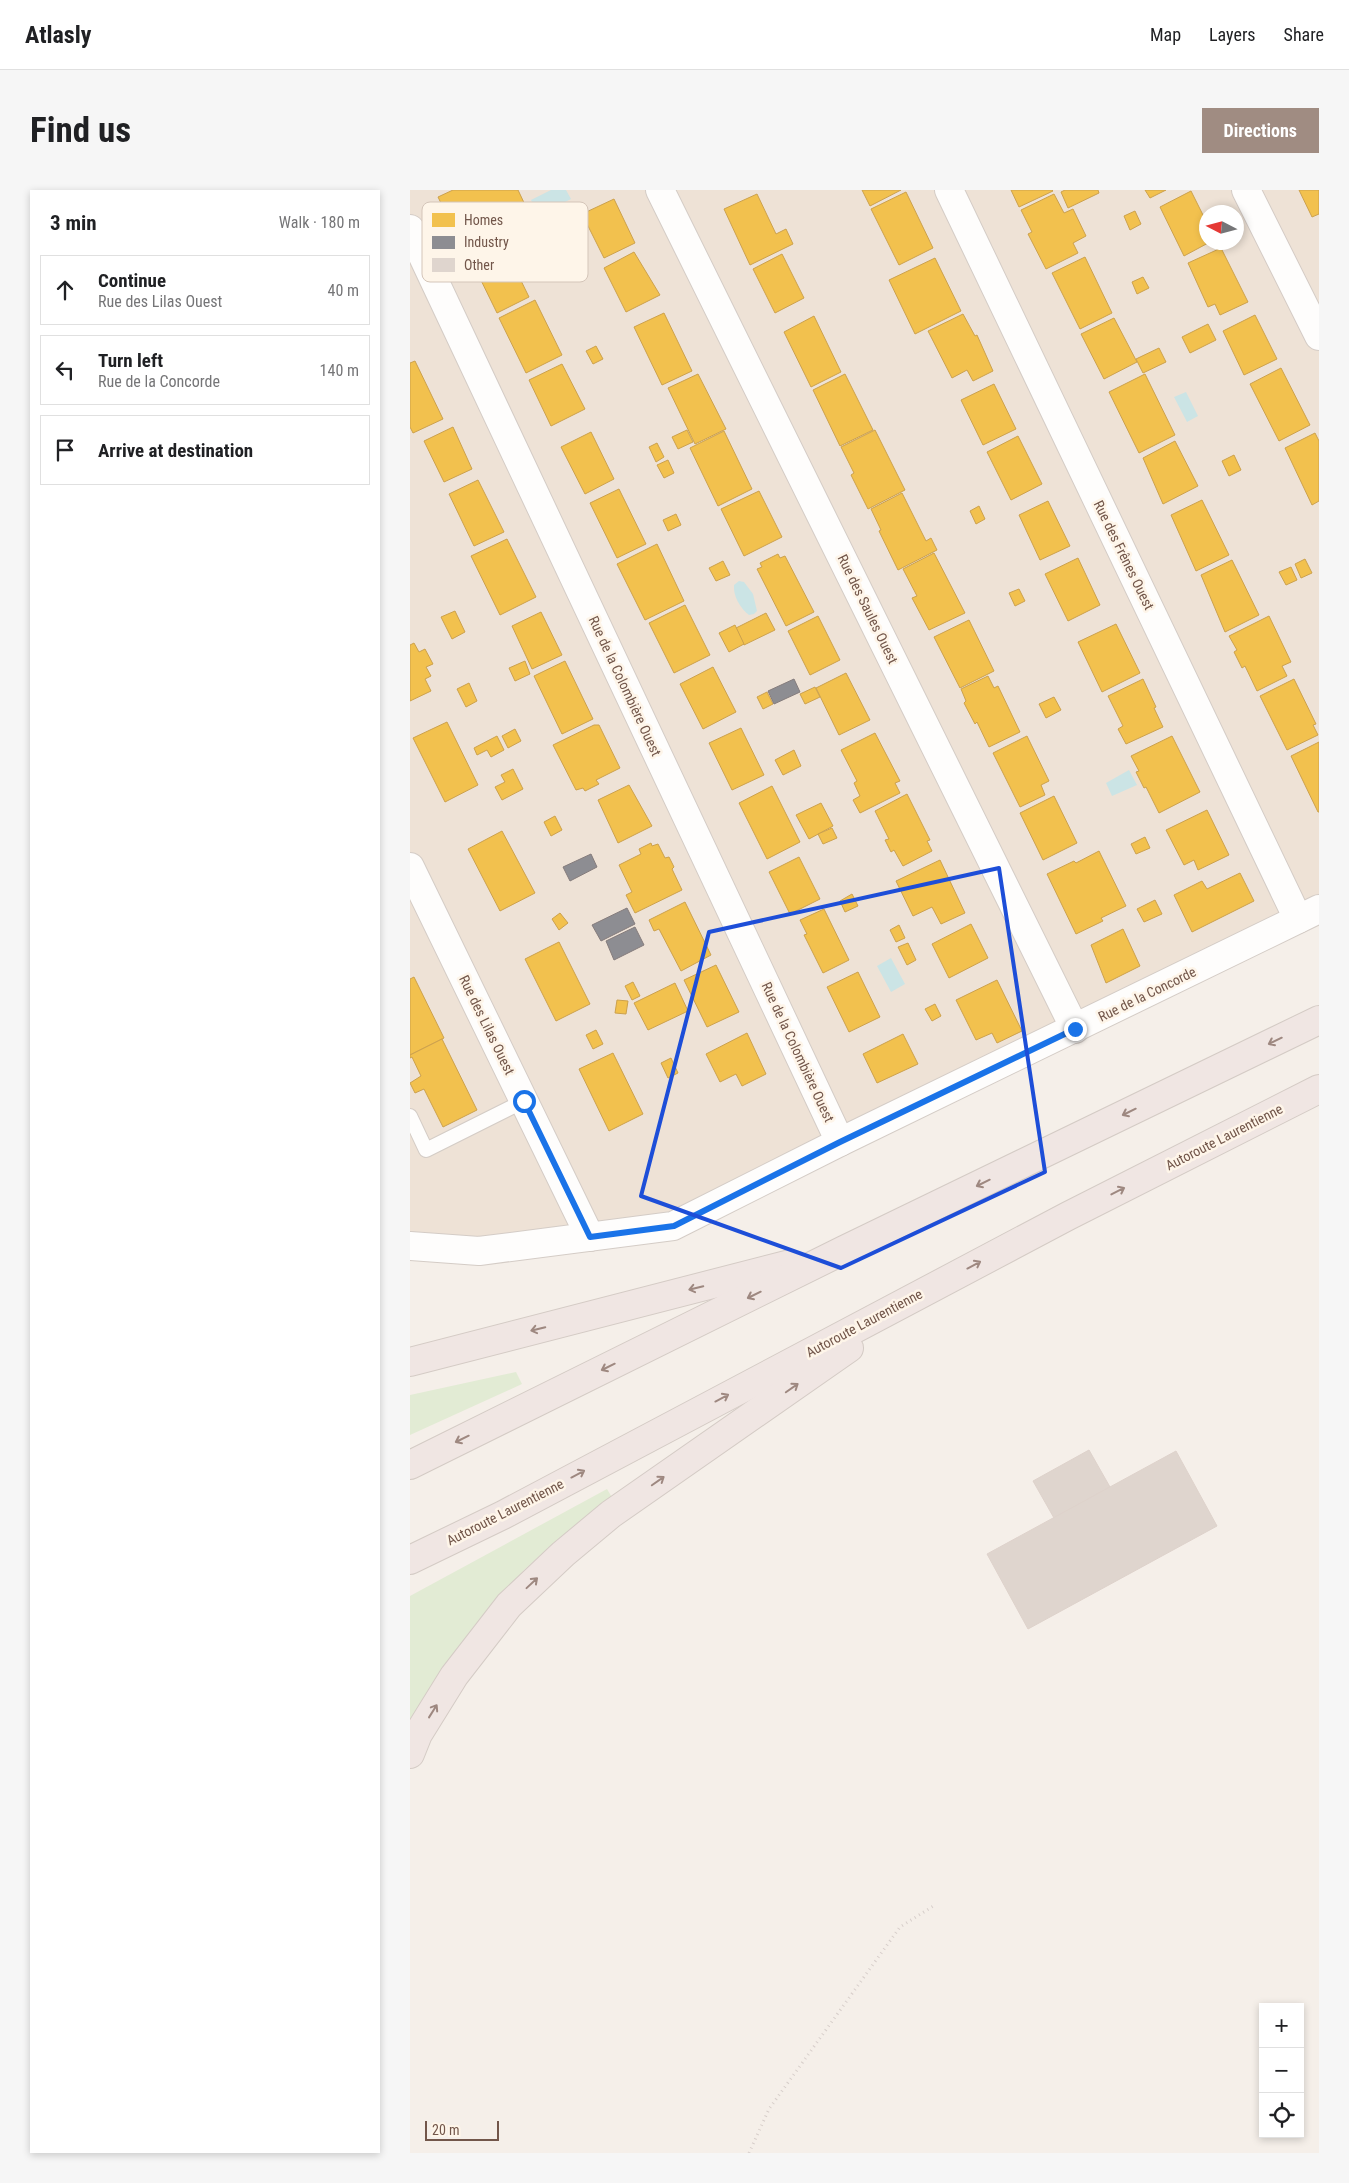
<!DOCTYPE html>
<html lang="en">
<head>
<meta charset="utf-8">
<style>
	body { margin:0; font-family:"Roboto Condensed",sans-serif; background:#f6f6f6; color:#202124 }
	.controls { position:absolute; right:15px; bottom:15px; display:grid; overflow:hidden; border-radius:0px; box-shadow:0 2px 8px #0003 }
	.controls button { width:45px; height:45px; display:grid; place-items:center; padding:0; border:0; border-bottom:1px solid #e0e0e0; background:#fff; color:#202124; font:25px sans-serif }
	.compass { position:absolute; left:789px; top:15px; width:45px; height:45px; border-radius:50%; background:#fff; box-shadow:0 2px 8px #0003; rotate:276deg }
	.scale { position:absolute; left:15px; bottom:12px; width:74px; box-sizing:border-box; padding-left:5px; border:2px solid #72564a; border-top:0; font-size:14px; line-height:18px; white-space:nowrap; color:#72564a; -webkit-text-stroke:4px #fef5e9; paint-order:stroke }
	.stop { position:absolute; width:15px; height:15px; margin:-11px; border:4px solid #1a73e8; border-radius:50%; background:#fff }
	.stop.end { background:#1a73e8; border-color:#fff; box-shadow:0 1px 5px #0008 }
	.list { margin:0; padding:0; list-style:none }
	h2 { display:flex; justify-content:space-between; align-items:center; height:65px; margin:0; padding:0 20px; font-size:21px }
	h2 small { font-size:16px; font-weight:400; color:#757577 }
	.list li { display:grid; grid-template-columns:32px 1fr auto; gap:15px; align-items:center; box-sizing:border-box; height:70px; margin:0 10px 10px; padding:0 10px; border:1px solid #e0e0e0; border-radius:0px }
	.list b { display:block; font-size:19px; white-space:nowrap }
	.list p { margin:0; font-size:16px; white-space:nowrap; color:#757577 }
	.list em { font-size:16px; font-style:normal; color:#757577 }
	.icon { flex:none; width:28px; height:28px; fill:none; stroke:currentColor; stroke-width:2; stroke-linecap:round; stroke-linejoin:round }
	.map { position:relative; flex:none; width:909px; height:1963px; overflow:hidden; border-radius:0px }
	header { display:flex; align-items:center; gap:30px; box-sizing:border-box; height:70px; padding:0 25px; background:#fff; border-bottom:1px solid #e0e0e0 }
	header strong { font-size:24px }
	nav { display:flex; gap:28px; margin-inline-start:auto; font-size:18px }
	.intro { display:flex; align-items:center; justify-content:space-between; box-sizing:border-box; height:120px; padding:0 30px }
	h1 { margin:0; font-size:35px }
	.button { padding:12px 22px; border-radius:0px; background:#a08c82; color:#fff; font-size:18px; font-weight:700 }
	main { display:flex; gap:30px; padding:0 30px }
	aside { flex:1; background:#fff; border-radius:0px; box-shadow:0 2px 8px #0003 }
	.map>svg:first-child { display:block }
	.residential { fill:#eee2d6; fill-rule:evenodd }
	.green { fill:#e2ebd4 }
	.water { fill:#cbe4e5 }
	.homes { fill:#f2c14e; stroke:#cca14d }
	.industry { fill:#8d8d92; stroke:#857c7c }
	.building { fill:#dfd5ce; stroke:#ded2cb }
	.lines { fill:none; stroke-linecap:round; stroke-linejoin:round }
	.lane-casing { stroke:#d4ccc6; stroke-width:16 }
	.street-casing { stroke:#d4ccc6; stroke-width:30 }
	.highway-casing { stroke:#d4cbc5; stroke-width:30 }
	.path { stroke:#d7ceca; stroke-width:3; stroke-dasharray:1 4; stroke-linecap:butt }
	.lane { stroke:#fefdfc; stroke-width:14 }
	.street { stroke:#fefdfc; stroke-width:28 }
	.highway { stroke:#f0e6e3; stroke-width:28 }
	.oneway { stroke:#9e8880 }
	.route { stroke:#1a73e8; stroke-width:6 }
	.marked { fill:none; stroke:#1d4ed8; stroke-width:4; stroke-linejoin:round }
	.labels { text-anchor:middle; stroke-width:5; stroke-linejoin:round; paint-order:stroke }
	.street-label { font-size:14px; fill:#72564a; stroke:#fef5e9 }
	.key { fill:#fef5e9; stroke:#d4c5b9; stroke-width:1 }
	.key-label { font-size:14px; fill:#72564a }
</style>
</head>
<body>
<header>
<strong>Atlasly</strong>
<nav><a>Map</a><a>Layers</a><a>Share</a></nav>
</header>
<div class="intro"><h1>Find us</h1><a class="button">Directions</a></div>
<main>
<aside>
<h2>3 min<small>Walk · 180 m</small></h2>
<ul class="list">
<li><svg class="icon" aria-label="ahead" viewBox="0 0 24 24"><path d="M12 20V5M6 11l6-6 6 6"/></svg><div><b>Continue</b><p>Rue des Lilas Ouest</p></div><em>40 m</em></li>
<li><svg class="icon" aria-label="left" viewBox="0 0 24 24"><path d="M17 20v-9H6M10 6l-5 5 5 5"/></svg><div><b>Turn left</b><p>Rue de la Concorde</p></div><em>140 m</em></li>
<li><svg class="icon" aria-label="arrive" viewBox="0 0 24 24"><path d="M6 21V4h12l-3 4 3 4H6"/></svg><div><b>Arrive at destination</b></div></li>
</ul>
</aside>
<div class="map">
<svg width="909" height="1963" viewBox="0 0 909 1963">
	<rect width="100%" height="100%" fill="#f5efe9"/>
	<path class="residential" d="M0,0h909v720l-646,316 -263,20zM796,22h30v30h-30z"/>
	<g class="green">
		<polygon points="106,1182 112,1194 0,1245 0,1205"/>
		<polygon points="197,1299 203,1309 147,1350 114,1380 64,1436 26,1489 0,1537 0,1406"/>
	</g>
	<g class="water">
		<polygon points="141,0 156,0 161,9 129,25 121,10"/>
		<polygon points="776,202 788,226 777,232 764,207"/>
		<path d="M329,391l5,1 9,12 4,17 -3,3 -5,1c-9,-7 -16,-19 -15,-30z"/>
		<polygon points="719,580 727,595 702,606 696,593"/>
		<polygon points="481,768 495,794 481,802 467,776"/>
	</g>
	<g class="homes">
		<polygon points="43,0 108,0 117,19 50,52 28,7"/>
		<polygon points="452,0 491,0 460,16"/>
		<polygon points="601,0 642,0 643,1 609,17"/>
		<polygon points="655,0 688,0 689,3 658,18 651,2"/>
		<polygon points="735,0 756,0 740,8"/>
		<polygon points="889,0 909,0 909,24 902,27"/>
		<polygon points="781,1 796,31 796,52 800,52 774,66 750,17"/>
		<polygon points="496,2 523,58 489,75 461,19"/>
		<polygon points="347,4 366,44 376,39 383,54 340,75 314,19"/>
		<polygon points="644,4 654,23 663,19 676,46 663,53 668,63 636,79 618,44 622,42 611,20"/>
		<polygon points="204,9 225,53 194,68 172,24"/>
		<polygon points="725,21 731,34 720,40 714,26"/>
		<polygon points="811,58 838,112 810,125 805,114 798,117 778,73"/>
		<polygon points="96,60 119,107 87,123 64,76"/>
		<polygon points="224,62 250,105 216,122 194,78"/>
		<polygon points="372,64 394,108 365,123 343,79"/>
		<polygon points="675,67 702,123 670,139 642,83"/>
		<polygon points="525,68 551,121 505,144 479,90"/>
		<polygon points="733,87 739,98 727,104 722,92"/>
		<polygon points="125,110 152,165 116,183 89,128"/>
		<polygon points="254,123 282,181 252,195 224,137"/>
		<polygon points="553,124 565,146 567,145 583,181 563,191 557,180 542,188 518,141"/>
		<polygon points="845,125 867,169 834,185 813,141"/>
		<polygon points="404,126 431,182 401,197 374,142"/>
		<polygon points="704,128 727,172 694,189 671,144"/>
		<polygon points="798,134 806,150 780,163 772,147"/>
		<polygon points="186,156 193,169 183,174 176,161"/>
		<polygon points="749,158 756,172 733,183 726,169"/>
		<polygon points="5,171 33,229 3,243 0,237 0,173"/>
		<polygon points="152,174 175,219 141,236 119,190"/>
		<polygon points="871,178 900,235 869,251 840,194"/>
		<polygon points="288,184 316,239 285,254 258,198"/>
		<polygon points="435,184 463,240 430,256 403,200"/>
		<polygon points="735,184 765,245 729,263 699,202"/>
		<polygon points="584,194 606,239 573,255 551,210"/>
		<polygon points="43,237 62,279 34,292 14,251"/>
		<polygon points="277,240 283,252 268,259 262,247"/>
		<polygon points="465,240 495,300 458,319 441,285 444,283 431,257"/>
		<polygon points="314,241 342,299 308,316 280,258"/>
		<polygon points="181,242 204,289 175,304 151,257"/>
		<polygon points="905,243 909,251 909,311 902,315 875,258"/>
		<polygon points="608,246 632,294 601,310 577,262"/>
		<polygon points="765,251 788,296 753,314 733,268"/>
		<polygon points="247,253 254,267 246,272 239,257"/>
		<polygon points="824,265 831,280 819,286 812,271"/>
		<polygon points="258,270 264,283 254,288 247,275"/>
		<polygon points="68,290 94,342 64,356 39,304"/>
		<polygon points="209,299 236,354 207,368 180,313"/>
		<polygon points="349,301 372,347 334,366 311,319"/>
		<polygon points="492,303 516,351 521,348 527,360 488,380 469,341 471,340 461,319"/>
		<polygon points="792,310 819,365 786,381 761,325"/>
		<polygon points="638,311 660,356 630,370 609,325"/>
		<polygon points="569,316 575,329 566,334 560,321"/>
		<polygon points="266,324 271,335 258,341 253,330"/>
		<polygon points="97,349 126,407 90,425 61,366"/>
		<polygon points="247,354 274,411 235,430 207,374"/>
		<polygon points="524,363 555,423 519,440 502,408 507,406 493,379"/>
		<polygon points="368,364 370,368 375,366 404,422 376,436 347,379 352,377 350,373"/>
		<polygon points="668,368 690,415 658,431 635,384"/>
		<polygon points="895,369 902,383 891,388 885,374"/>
		<polygon points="822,370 849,425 815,442 791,385"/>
		<polygon points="313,371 320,385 306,391 299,378"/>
		<polygon points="881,377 887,390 876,395 869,382"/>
		<polygon points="609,399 615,411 605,416 599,403"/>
		<polygon points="275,415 300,465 264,483 239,433"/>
		<polygon points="45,421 55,442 42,449 31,427"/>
		<polygon points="131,422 152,465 122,479 102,436"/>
		<polygon points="356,423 365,440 334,455 326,438"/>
		<polygon points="408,426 430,470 400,485 378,441"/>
		<polygon points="859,426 881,472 872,476 877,486 847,501 835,476 832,478 824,462 827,460 819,446"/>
		<polygon points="559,430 584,481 550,498 524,447"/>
		<polygon points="706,434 730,483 692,502 668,452"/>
		<polygon points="325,435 334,454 319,462 309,443"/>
		<polygon points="4,453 9,462 15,459 23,474 16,477 21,486 15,489 21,501 0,511 0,455"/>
		<polygon points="115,471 120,484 105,491 99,478"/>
		<polygon points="155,471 183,529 152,544 124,486"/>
		<polygon points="303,477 326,522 293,539 270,494"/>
		<polygon points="436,483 460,530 429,545 406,498"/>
		<polygon points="578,486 584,498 588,496 610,542 579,557 567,532 565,534 554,513 556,511 551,499"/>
		<polygon points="733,489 746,517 744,518 753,537 716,554 708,539 713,536 698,506"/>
		<polygon points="884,489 906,534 903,535 908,545 877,560 850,506"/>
		<polygon points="59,493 67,511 56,517 47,499"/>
		<polygon points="405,497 410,507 395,514 390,504"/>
		<polygon points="357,502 363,514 353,519 347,507"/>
		<polygon points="644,507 651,520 636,528 629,514"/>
		<polygon points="37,532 68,595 35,612 3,548"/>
		<polygon points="184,535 189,535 210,578 186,590 189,594 175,601 173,598 166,600 143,555"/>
		<polygon points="331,538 354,585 322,600 299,553"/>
		<polygon points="105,539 111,551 98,558 92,546"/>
		<polygon points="465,543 490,591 485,593 490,603 450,623 443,610 450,606 444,593 447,591 431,560"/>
		<polygon points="87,546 94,560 81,567 77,560 67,565 64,558"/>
		<polygon points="617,546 639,591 631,595 635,605 610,617 583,563"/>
		<polygon points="762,546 790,602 749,623 736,597 734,598 726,582 729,581 721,566"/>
		<polygon points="909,552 909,622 908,622 881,566"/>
		<polygon points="384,560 391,576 373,585 365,570"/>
		<polygon points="103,579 113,599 92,610 85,597 95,592 91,585"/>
		<polygon points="219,595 242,636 208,653 188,610"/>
		<polygon points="362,596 390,652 357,669 329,613"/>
		<polygon points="497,604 520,650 517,651 522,661 493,676 484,660 481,662 475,650 479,649 465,621"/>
		<polygon points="644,606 667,653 633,670 610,623"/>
		<polygon points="411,613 423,636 399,649 386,625"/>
		<polygon points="797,620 819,665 788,680 784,670 774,675 756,640"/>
		<polygon points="145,626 152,640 141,646 134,632"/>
		<polygon points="422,638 427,648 413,654 408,644"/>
		<polygon points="92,641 125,703 90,721 58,659"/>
		<polygon points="735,647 740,658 726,664 721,654"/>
		<polygon points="241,653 242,656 248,654 255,668 259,667 264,677 262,679 272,700 225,723 216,705 222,702 209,675 231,664 229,659"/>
		<polygon points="689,661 716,716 691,728 693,731 666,744 637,684 664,671 666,673"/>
		<polygon points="389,667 410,709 380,724 359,682"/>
		<polygon points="530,670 555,723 531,734 522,717 503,726 486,691"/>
		<polygon points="830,683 844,711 782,742 764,705 792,691 797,699"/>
		<polygon points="442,704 448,716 435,722 430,711"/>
		<polygon points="745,710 752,724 734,732 727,719"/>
		<polygon points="275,712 301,765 271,781 249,739 244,741 239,730"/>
		<polygon points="414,719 439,770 413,783 394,745 397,744 390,730"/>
		<polygon points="150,723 158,733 149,740 142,729"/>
		<polygon points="561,734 578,768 539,788 522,754"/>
		<polygon points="489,735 495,748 486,752 480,740"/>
		<polygon points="713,739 730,776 696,793 681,755"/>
		<polygon points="149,752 180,814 146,831 115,769"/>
		<polygon points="498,753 506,770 497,775 488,757"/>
		<polygon points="306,775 329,822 297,837 274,790"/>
		<polygon points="448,782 470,827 439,842 417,797"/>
		<polygon points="4,787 34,848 0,865 0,789"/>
		<polygon points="587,790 612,841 587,853 582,843 566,850 546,810"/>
		<polygon points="223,792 230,806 222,810 215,796"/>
		<polygon points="265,793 278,821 238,840 224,813"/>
		<polygon points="207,810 218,811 216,824 205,823"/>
		<polygon points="525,814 531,826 522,831 515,819"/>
		<polygon points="186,840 193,854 183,859 176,845"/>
		<polygon points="337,843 356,884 332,896 326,884 310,892 296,864"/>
		<polygon points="493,844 508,874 467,893 453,864"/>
		<polygon points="32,849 67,920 33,937 14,899 5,903 0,893 11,886 2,867 0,868 0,865"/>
		<polygon points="203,863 233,924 199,941 169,879"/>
		<polygon points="261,868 268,883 258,888 251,873"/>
	</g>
	<g class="industry">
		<polygon points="384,489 390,502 364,514 358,501"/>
		<polygon points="181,664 187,677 160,691 153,677"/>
		<polygon points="217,718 225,734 191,751 182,735"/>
		<polygon points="225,737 234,755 204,770 196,751"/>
	</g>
	<g class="building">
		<polygon points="679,1260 700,1297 644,1328 623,1291"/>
		<polygon points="766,1261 807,1336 618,1439 577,1364"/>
	</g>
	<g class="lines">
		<defs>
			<polyline id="lane" points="0,926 16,960 114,911"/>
			<g id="street">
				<polyline points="250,0 665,839"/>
				<polyline points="539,0 888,729"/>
				<polyline points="836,0 909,146"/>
				<polyline points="0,39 430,952"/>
				<polyline points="0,677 180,1047"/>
				<polyline points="0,1056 69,1061 263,1036 430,952 909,719"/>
			</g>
			<g id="highway">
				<polyline points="0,1172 380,1074"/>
				<polyline points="0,1275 434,1060 909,830"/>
				<polyline points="0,1370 93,1325 658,1026 909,899"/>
				<polyline points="0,1564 8,1544 44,1486 99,1415 153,1364 201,1324 439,1158"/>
			</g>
		</defs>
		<use href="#lane" class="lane-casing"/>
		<use href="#street" class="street-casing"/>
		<use href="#highway" class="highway-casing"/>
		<polyline class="path" points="339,1963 359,1919 490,1737 525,1715"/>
		<use href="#lane" class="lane"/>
		<use href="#street" class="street"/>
		<use href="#highway" class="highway"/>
	</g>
	<defs><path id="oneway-shaft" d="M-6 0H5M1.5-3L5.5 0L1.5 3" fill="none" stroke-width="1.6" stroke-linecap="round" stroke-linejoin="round" transform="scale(1.25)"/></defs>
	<g class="oneway">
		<use href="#oneway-shaft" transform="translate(865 851) rotate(154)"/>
		<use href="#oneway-shaft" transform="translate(719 922) rotate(154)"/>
		<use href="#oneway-shaft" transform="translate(573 993) rotate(154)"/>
		<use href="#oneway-shaft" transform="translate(708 1001) rotate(-27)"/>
		<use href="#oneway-shaft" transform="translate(564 1075) rotate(-28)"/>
		<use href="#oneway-shaft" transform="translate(286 1098) rotate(166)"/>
		<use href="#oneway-shaft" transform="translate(344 1105) rotate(154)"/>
		<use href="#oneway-shaft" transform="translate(128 1139) rotate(166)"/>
		<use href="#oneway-shaft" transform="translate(198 1177) rotate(154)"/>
		<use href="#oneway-shaft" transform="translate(382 1198) rotate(-35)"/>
		<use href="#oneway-shaft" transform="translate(312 1208) rotate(-28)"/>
		<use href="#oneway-shaft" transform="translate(52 1249) rotate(154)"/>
		<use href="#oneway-shaft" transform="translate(168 1284) rotate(-28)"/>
		<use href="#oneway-shaft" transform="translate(248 1291) rotate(-35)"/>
		<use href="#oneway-shaft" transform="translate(122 1393) rotate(-43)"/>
		<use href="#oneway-shaft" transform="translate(23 1521) rotate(-58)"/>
	</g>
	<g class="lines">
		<polyline class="route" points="114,911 180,1047 264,1036 430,952 665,839"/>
	</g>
	<path class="marked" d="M589,678l46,304 -204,96 -200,-72 68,-264z"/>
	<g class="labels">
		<g class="street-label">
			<text transform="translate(714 365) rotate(64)" y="5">Rue des Frênes Ouest</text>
			<text transform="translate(458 419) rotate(64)" y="5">Rue des Saules Ouest</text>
			<text transform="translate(215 496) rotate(65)" y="5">Rue de la Colombière Ouest</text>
			<text transform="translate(737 804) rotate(-26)" y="5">Rue de la Concorde</text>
			<text transform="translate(77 835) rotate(64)" y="5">Rue des Lilas Ouest</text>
			<text transform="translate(388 862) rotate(65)" y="5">Rue de la Colombière Ouest</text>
			<text transform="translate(814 947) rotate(-27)" y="5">Autoroute Laurentienne</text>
			<text transform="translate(454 1133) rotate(-28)" y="5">Autoroute Laurentienne</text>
			<text transform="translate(95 1322) rotate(-27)" y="5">Autoroute Laurentienne</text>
		</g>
	</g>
	<rect x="12" y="12" width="166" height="80" rx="8" class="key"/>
	<rect x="22" y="23" width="23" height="14" fill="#f2c14e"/>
	<rect x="22" y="46" width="23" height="13" fill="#8d8d92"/>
	<rect x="22" y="68" width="23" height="14" fill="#dfd5ce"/>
	<g class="key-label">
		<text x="54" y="35">Homes</text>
		<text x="54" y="57">Industry</text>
		<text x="54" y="80">Other</text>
	</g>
</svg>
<div class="controls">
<button>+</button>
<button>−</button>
<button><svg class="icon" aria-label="locate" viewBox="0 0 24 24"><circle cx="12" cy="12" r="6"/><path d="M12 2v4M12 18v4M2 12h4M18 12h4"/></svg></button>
</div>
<svg class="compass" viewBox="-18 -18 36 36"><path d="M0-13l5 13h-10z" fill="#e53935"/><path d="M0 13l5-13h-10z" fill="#757577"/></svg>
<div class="scale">20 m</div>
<div class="stop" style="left:114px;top:911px"></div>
<div class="stop end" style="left:665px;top:839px"></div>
</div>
</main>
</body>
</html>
